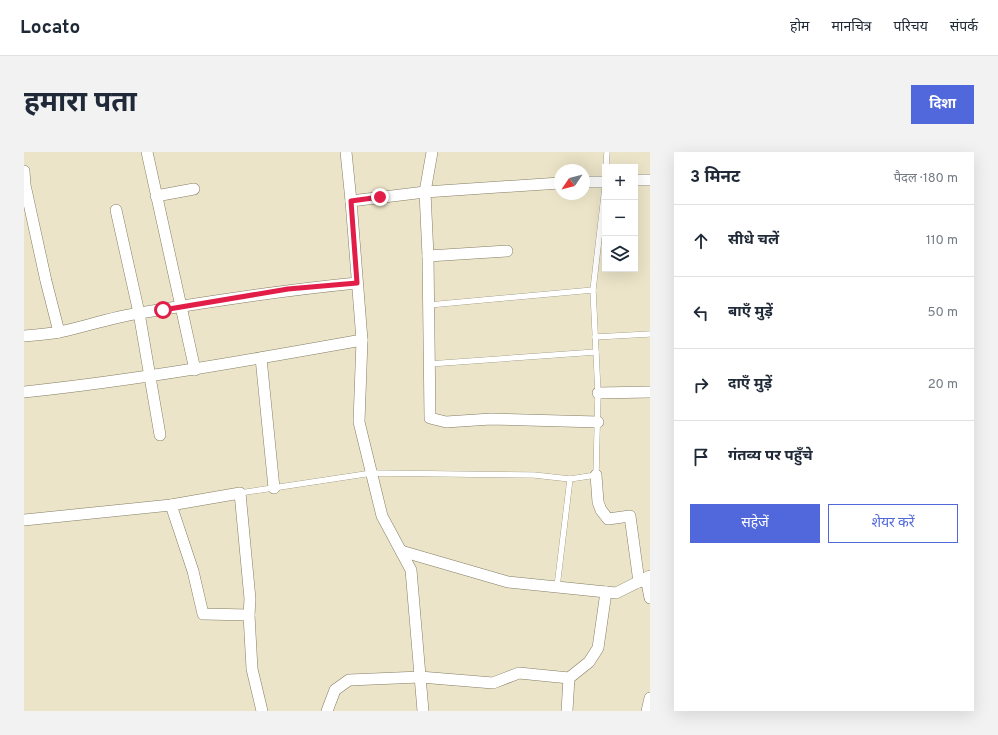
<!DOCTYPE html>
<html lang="hi">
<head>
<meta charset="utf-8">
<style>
	body { margin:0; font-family:Overpass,"Noto Sans Devanagari",sans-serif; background:#f2f2f3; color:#1f2937 }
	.controls { position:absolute; right:12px; top:12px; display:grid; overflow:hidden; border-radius:0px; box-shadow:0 4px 16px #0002 }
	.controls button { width:36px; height:36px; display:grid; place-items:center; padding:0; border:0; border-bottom:1px solid #e0e1e3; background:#fff; color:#1f2937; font:20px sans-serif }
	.compass { position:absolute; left:530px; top:12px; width:36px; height:36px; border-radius:50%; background:#fff; box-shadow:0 4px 16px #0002; rotate:235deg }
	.stop { position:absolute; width:12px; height:12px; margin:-9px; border:3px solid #e11d48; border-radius:50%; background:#fff }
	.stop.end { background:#e11d48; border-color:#fff; box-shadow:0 1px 4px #0008 }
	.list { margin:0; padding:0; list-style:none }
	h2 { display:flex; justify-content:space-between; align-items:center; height:52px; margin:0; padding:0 16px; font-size:17px }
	h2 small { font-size:13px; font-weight:400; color:#747a83 }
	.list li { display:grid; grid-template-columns:26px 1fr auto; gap:12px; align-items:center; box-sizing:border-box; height:72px; padding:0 16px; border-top:1px solid #e0e1e3 }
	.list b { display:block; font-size:15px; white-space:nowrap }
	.list em { font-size:13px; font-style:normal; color:#747a83 }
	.actions { display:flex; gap:8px; padding:12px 16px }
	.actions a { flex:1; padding:9px 0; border:1px solid #5168dd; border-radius:0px; text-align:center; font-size:14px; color:#5168dd }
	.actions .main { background:#5168dd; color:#fff }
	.icon { flex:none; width:22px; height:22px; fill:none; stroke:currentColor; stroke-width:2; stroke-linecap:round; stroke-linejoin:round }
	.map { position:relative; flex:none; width:626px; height:559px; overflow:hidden; border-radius:0px }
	header { display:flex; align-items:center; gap:24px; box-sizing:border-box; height:56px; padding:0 20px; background:#fff; border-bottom:1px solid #e0e1e3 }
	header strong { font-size:19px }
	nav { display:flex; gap:22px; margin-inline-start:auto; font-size:14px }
	.intro { display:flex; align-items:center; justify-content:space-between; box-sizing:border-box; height:96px; padding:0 24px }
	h1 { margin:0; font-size:28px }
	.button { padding:10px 18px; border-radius:0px; background:#5168dd; color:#fff; font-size:14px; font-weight:700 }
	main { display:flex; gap:24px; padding:0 24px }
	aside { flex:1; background:#fff; border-radius:0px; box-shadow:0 4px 16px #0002 }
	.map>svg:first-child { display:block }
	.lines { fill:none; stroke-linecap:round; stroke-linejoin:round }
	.service-casing { stroke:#857d64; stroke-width:6 }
	.minor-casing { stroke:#857d64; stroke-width:12 }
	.service { stroke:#fff; stroke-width:5.5 }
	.minor { stroke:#fff; stroke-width:11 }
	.route { stroke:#e11d48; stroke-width:5 }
</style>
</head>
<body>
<header>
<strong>Locato</strong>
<nav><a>होम</a><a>मानचित्र</a><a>परिचय</a><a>संपर्क</a></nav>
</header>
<div class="intro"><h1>हमारा पता</h1><a class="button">दिशा</a></div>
<main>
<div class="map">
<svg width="626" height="559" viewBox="0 0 626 559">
	<rect width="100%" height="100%" fill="#ebe4c8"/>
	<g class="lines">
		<defs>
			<g id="service">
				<polyline points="582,15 583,0"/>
				<polyline points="405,153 569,138"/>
				<polyline points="571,185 626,182"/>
				<polyline points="405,212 572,200"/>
				<polyline points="216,341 348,321 510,323 546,327 572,323 574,241 569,138 581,35"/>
				<polyline points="533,435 546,327"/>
			</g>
			<g id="minor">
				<polyline points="123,0 171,218"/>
				<polyline points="322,0 327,49"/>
				<polyline points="408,0 401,40 404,104 406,266 422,270 467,267 574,270"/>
				<polyline points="0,19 1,33 22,129 35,180"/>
				<polyline points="611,28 626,28"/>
				<polyline points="560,30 581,30"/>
				<polyline points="132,44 170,37"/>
				<polyline points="92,58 115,161 136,283"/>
				<polyline points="404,104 483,99"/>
				<path d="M0,184c12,-1 24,-2 36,-4 27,-6 53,-15 80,-19 72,-12 144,-23 217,-30"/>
				<polyline points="338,188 335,270 358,364 387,418 399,559"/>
				<polyline points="237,206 250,336"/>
				<path d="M0,240c114,-12 226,-32 338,-52l-11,-139 74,-9 135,-9"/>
				<polyline points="574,241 626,240"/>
				<polyline points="572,323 574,350 577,358 584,367 606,364 615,430"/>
				<polyline points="147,353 169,419 179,462 225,463"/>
				<polyline points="0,368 147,353 216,341 226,447 225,463 228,517 238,559"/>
				<polyline points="377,399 484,430 582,440 592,441 626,424"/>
				<polyline points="622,426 626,446"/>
				<polyline points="303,559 311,538 325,528 396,525 469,531 495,521 545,526"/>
				<polyline points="543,559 545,526 565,510 574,496 582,440"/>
				<polyline points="623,559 626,546"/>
			</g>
		</defs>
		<use href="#service" class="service-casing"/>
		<use href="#minor" class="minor-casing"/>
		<use href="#service" class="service"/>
		<use href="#minor" class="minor"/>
	</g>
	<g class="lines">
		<polyline class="route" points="139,158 264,137 333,131 327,49 356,45"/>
	</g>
</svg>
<div class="controls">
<button>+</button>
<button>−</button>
<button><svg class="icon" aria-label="layers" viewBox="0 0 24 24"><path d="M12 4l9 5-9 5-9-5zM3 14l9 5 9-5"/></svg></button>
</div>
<svg class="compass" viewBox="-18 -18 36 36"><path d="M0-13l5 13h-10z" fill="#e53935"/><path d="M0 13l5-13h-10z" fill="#747a83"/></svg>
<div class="stop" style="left:139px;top:158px"></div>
<div class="stop end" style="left:356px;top:45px"></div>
</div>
<aside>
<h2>3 मिनट<small>पैदल · 180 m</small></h2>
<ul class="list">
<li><svg class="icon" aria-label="ahead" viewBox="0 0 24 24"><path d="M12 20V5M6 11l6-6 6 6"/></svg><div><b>सीधे चलें</b></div><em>110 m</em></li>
<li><svg class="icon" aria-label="left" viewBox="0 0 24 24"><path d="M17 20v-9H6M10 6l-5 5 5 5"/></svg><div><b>बाएँ मुड़ें</b></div><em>50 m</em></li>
<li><svg class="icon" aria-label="right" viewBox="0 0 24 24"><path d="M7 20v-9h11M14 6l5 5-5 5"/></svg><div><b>दाएँ मुड़ें</b></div><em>20 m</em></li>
<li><svg class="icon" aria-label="arrive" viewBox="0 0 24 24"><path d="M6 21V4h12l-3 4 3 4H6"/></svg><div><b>गंतव्य पर पहुँचे</b></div></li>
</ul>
<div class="actions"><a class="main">सहेजें</a><a>शेयर करें</a></div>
</aside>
</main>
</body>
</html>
